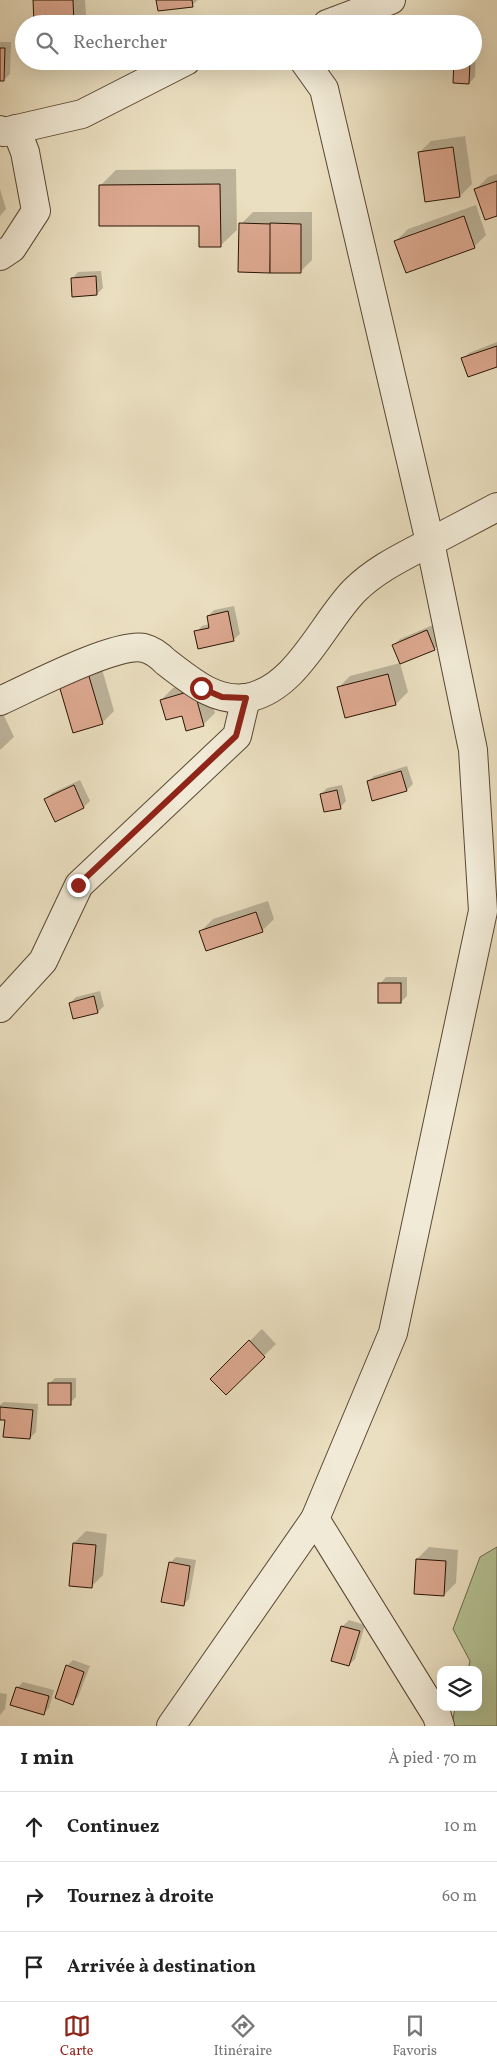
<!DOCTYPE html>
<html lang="fr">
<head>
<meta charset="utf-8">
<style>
	body { margin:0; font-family:Vollkorn,serif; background:#f2f2f2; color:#222 }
	.controls { position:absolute; right:15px; bottom:15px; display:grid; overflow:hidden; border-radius:10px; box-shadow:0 5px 20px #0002 }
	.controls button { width:45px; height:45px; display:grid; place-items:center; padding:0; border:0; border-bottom:1px solid #e0e0e0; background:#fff; color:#222; font:25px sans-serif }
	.stop { position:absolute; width:15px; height:15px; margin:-11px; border:4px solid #8f2418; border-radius:50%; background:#fff }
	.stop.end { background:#8f2418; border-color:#fff; box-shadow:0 1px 5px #0008 }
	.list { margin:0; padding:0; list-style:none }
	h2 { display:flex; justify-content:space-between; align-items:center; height:65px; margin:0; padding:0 20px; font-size:21px }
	h2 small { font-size:16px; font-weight:400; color:#767676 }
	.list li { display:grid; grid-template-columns:32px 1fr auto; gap:15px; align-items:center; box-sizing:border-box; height:70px; padding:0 20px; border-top:1px solid #e0e0e0 }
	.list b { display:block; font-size:19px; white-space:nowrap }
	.list em { font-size:16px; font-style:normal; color:#767676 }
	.icon { flex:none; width:28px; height:28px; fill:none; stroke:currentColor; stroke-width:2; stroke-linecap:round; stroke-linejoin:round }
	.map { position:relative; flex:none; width:497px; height:1726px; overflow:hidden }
	.search { position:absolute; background:#fff; box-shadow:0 5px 20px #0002; left:15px; right:15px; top:15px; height:55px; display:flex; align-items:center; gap:12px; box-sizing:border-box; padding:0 18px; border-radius:28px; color:#767676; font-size:19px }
	.sheet { height:275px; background:#fff }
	nav { display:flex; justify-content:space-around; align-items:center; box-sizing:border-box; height:70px; border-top:1px solid #e0e0e0; background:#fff; font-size:14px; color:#767676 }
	nav a { display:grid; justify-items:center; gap:2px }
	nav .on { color:#8f2418 }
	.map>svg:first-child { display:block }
	.green { fill:#b4c295; stroke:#6f6b4c }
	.shadow { fill:#0003 }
	.building { fill:#dca890; stroke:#2a1402 }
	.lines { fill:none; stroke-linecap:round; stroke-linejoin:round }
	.minor-casing { stroke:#5a4732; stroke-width:30 }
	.minor { stroke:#f1ead6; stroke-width:28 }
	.route { stroke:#8f2418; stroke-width:6 }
</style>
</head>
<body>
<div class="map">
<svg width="497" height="1726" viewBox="0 0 497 1726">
	<rect width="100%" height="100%" fill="#eadfc0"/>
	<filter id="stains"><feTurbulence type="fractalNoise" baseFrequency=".004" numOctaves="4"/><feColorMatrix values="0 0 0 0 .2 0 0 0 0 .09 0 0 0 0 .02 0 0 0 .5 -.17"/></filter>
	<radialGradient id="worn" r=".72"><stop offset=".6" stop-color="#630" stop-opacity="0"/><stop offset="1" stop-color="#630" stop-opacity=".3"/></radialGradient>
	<polygon class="green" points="497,1547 497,1726 452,1726 455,1707 478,1707 478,1670 468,1670 470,1661 453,1629 480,1557"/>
	<g class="shadow">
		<polygon points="34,0 85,0 86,15 77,24 35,24"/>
		<polygon points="158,0 198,0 192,5"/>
		<polygon points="0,42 11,42 10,74 4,80 0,80"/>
		<polygon points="473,44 476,44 475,77 469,83 455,61 473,61"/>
		<polygon points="465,136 472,184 460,196 419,153 431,141"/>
		<polygon points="236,169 237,230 220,246 200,224 100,186 116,170"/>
		<polygon points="497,174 497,214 476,189 488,177"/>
		<polygon points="0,189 6,209 0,216"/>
		<polygon points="476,205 486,235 474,247 396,241 408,229"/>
		<polygon points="253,212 312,212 312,260 300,272 241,224"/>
		<polygon points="101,271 103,288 97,294 72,279 78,272"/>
		<polygon points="497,342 497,365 463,359 469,353"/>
		<polygon points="234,606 240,634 233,640 196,632 202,626 209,624 208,616 214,610"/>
		<polygon points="433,625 441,642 434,649 401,662 394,645 400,639"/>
		<polygon points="100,662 114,711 102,723 59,682"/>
		<polygon points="400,663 408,692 396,704 346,717 338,688 350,676"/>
		<polygon points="206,679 215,713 203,725 161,700 173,688"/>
		<polygon points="0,707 14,737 0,750"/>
		<polygon points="407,766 413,784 407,790 368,782 374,776"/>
		<polygon points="80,780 90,801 84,807 55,820 46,799 52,793"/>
		<polygon points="342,785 346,801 340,808 321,794 327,788"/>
		<polygon points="268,901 274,919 262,931 201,931 213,919"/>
		<polygon points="386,977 407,977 407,996 401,1002 380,984"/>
		<polygon points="100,991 104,1006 98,1012 70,1003 76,997"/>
		<polygon points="262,1329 276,1344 226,1393 211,1379"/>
		<polygon points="55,1378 76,1378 76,1397 70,1403 49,1384"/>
		<polygon points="4,1402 38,1404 36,1432 30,1438 6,1419 0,1419 0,1405"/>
		<polygon points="86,1531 107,1534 103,1575 91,1587 74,1543"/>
		<polygon points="429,1547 458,1550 456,1583 444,1595 417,1559"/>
		<polygon points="176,1557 196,1560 189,1599 183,1605 170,1563"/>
		<polygon points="349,1620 365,1625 355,1659 349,1665 332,1660 343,1626"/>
		<polygon points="73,1660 90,1666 78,1697 72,1703 67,1666"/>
		<polygon points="23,1682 54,1690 49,1708 43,1714 17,1688"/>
		<polygon points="0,1693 7,1694 5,1709 0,1715"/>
	</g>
	<g class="building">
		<polygon points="33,0 73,0 74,24 34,24"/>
		<polygon points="156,0 192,0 193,7 158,11"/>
		<polygon points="0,48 5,48 4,81 0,81"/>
		<polygon points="454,61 470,61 469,84 453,83"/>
		<polygon points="453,147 460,197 425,202 418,152"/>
		<polygon points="497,181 497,216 485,220 474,189"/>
		<polygon points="220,184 221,247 199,247 199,226 99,226 99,185"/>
		<polygon points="464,216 475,248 406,273 394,241"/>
		<polygon points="239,223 271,224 270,273 238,272"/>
		<polygon points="270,223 301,224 301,273 270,273"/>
		<polygon points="96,276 97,295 72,297 71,278"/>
		<polygon points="497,346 497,367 468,377 461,358"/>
		<polygon points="228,611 234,641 198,649 194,631 209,628 207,616"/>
		<polygon points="427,630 435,650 400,664 392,645"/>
		<polygon points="88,673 103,724 73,733 58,682"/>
		<polygon points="388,674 396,705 345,718 337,687"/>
		<polygon points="194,690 204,726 186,731 182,716 166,720 160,700"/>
		<polygon points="401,771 407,791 372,801 367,781"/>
		<polygon points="74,785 84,808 55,822 44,799"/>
		<polygon points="337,790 341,809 324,812 320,794"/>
		<polygon points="256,912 263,932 206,951 199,931"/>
		<rect x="378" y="983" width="23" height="20"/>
		<polygon points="94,996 98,1013 73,1019 69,1003"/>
		<polygon points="249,1340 265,1357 226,1395 210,1379"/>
		<rect x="48" y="1383" width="23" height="22"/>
		<polygon points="0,1407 33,1410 30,1439 3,1437 5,1420 0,1420"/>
		<polygon points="73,1543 96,1545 92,1588 69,1586"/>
		<polygon points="416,1559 446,1561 444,1596 414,1594"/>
		<polygon points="169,1562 190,1566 184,1606 161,1602"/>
		<polygon points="341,1626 360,1631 349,1666 331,1661"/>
		<polygon points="66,1665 84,1672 73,1705 55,1698"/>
		<polygon points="16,1687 49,1696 44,1715 10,1705"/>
	</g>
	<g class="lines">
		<defs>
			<g id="minor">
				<polyline points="327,24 391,0"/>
				<polyline points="0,130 4,132 82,114 186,61"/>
				<polyline points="0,256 12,248 36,211 25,152 16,129"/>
				<path d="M0,701c29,-13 116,-59 144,-53 8,2 16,8 22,14 24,18 48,40 80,36 50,-8 76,-74 108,-107 20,-20 44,-32 69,-45 25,-13 49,-26 74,-39"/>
				<polyline points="0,1008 43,961 79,885 237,736 246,698"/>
				<polyline points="315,1519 437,1716 440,1726"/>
				<polyline points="171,1726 315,1519 393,1333 483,911 473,750 430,542 324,89 304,61"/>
			</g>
		</defs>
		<use href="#minor" class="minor-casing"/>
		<use href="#minor" class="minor"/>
	</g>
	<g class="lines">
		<polyline class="route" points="78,885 236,736 246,698 222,697 201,688"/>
	</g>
	<rect width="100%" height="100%" filter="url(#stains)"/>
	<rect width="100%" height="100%" fill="url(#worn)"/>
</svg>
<div class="controls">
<button><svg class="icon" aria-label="layers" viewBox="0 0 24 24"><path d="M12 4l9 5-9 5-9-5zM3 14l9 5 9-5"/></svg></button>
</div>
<div class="stop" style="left:201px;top:688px"></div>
<div class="stop end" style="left:78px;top:885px"></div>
<div class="search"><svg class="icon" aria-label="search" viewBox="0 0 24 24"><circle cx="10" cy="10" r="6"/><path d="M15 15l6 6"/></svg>Rechercher</div>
</div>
<section class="sheet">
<h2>1 min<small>À pied · 70 m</small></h2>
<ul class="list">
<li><svg class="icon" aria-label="ahead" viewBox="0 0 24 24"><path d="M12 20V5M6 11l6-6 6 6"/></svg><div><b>Continuez</b></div><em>10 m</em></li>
<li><svg class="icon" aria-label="right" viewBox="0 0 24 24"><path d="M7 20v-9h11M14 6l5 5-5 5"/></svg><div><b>Tournez à droite</b></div><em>60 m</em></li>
<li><svg class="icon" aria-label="arrive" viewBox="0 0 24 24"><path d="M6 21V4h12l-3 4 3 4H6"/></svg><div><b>Arrivée à destination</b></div></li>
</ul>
</section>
<nav>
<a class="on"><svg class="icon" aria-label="map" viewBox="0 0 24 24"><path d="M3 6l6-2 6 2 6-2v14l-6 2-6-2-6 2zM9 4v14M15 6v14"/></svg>Carte</a>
<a><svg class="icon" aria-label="directions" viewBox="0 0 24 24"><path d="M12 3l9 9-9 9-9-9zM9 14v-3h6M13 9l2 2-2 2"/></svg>Itinéraire</a>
<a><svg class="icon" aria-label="saved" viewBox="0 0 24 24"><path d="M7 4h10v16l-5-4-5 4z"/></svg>Favoris</a>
</nav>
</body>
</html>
